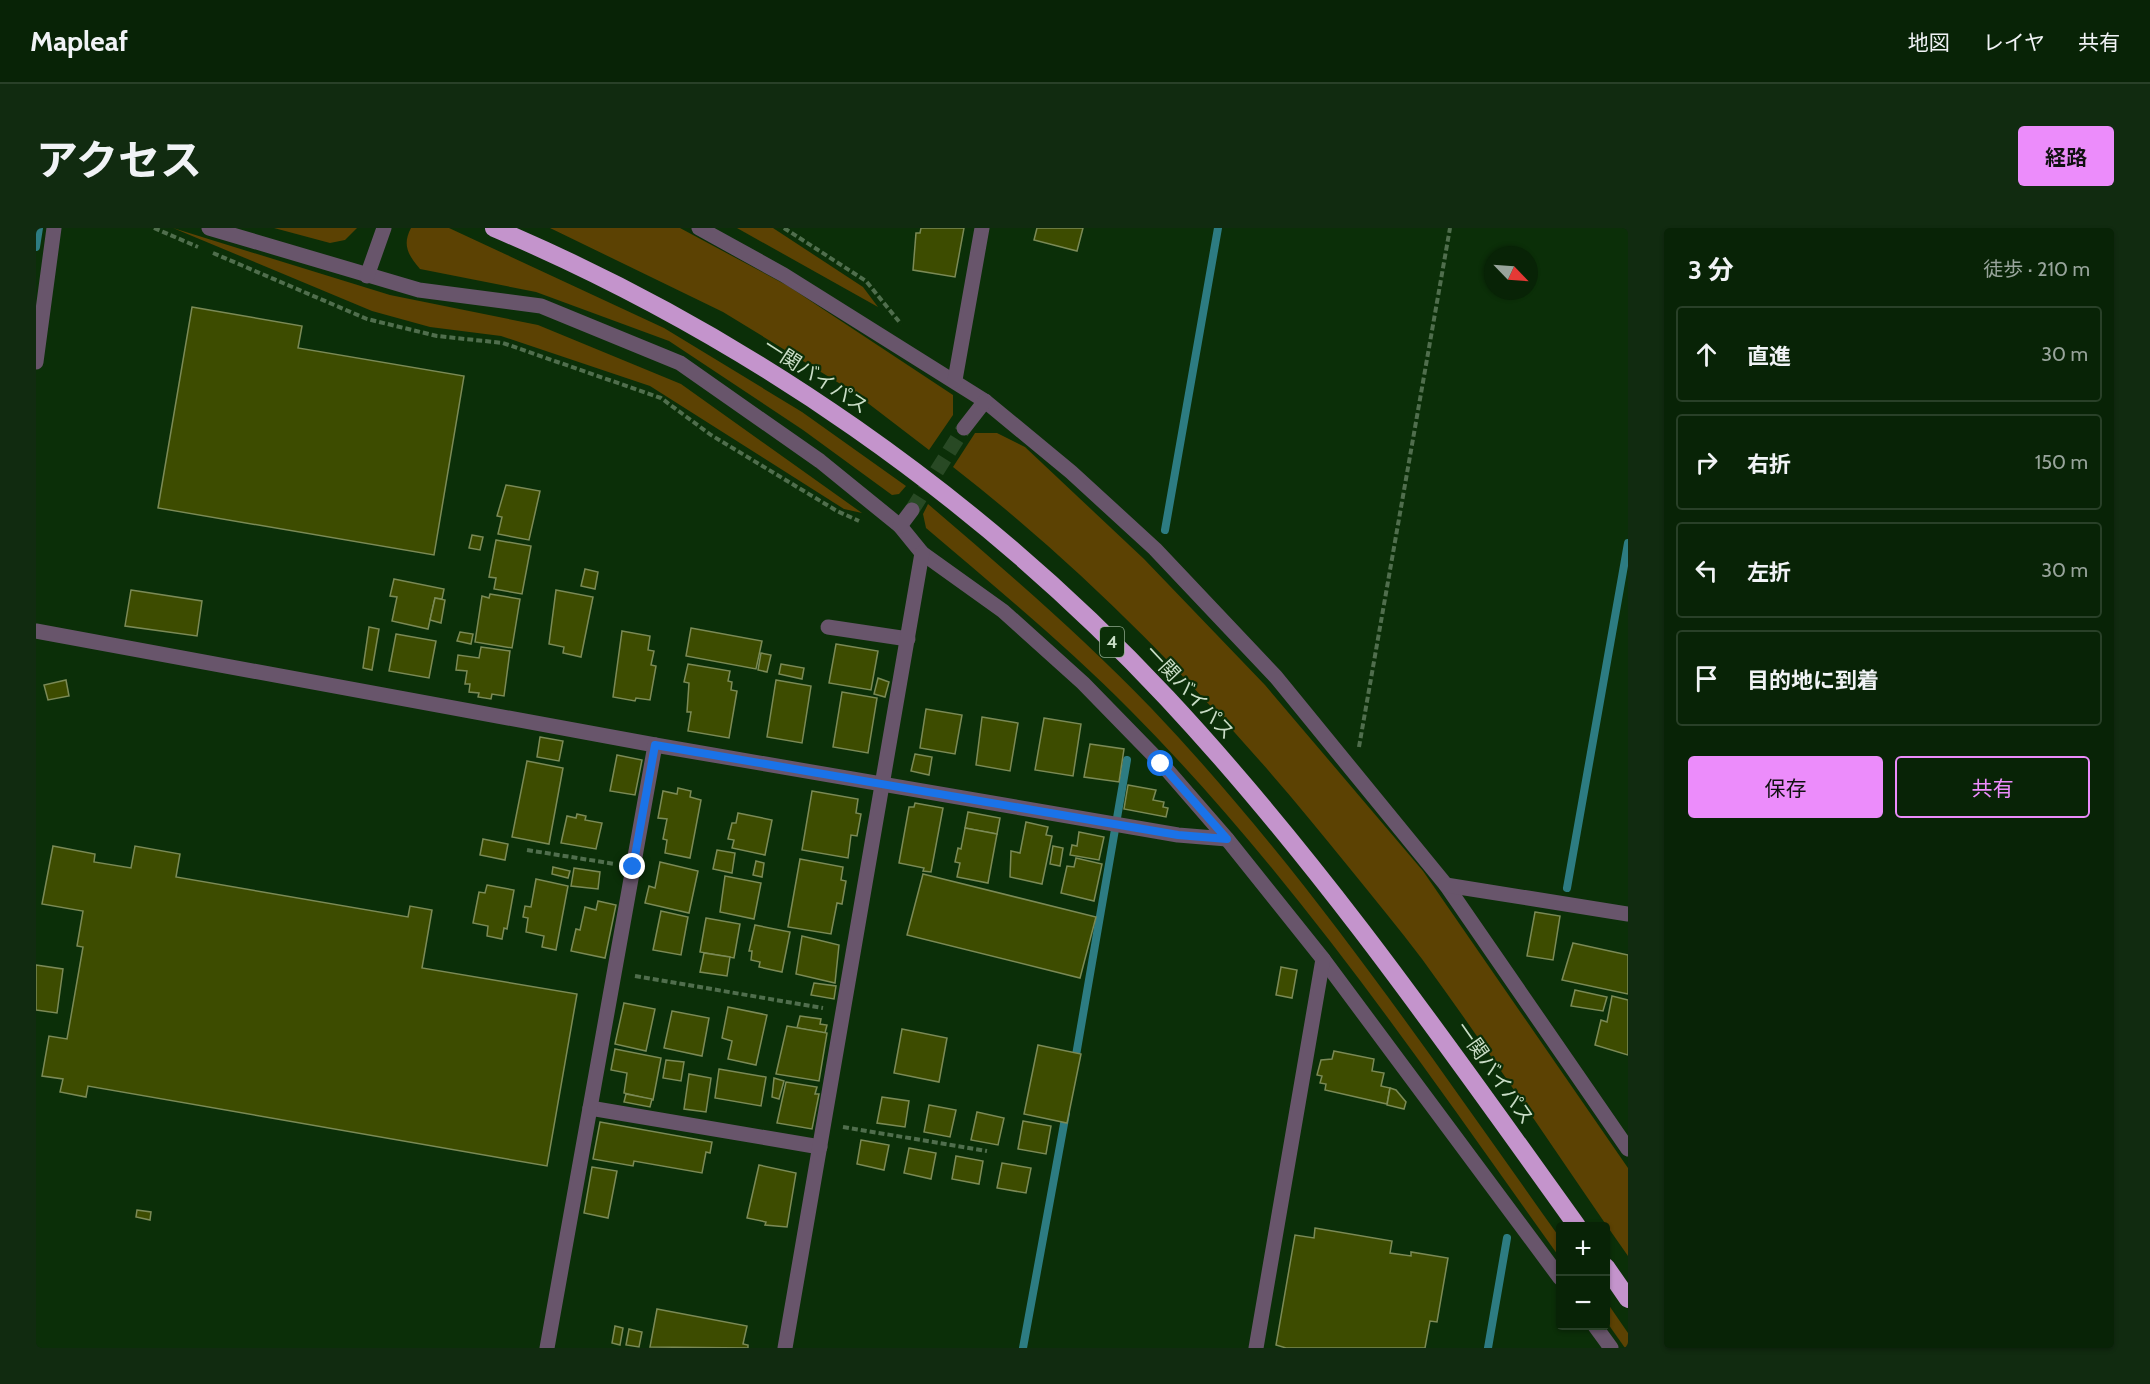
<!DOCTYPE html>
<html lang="ja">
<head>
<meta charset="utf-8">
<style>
	body { margin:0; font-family:Cabin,"Noto Sans JP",sans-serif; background:#112b10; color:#f1f3f6 }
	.controls { position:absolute; right:18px; bottom:18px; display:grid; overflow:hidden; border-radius:6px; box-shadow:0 2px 4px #0004 }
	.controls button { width:54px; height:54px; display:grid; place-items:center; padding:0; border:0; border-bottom:2px solid #294028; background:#082306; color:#f1f3f6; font:30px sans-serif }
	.compass { position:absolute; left:1448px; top:18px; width:54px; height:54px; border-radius:50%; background:#082306; box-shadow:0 2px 4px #0004; rotate:115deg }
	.stop { position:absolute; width:18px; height:18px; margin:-14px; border:4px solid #1a73e8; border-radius:50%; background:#fff }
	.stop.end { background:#1a73e8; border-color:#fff; box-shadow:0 2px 6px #0008 }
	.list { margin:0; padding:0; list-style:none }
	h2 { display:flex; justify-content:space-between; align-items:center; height:78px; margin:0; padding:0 24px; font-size:26px }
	h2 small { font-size:20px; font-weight:400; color:#98a49b }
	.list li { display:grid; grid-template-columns:39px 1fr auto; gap:18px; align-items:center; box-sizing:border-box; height:96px; margin:0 12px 12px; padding:0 12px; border:2px solid #294028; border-radius:6px }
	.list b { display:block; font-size:22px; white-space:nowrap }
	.list em { font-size:20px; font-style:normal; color:#98a49b }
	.actions { display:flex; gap:12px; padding:18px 24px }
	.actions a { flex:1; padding:14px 0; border:2px solid #ec8cfb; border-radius:6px; text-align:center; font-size:21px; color:#ec8cfb }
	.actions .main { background:#ec8cfb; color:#111 }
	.icon { flex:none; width:33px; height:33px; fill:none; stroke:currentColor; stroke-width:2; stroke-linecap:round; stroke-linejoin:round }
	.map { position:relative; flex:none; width:1592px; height:1120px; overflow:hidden; border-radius:6px }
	header { display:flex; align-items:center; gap:36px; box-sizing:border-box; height:84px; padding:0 30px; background:#082306; border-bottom:2px solid #294028 }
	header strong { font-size:28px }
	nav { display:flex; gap:33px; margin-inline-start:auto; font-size:21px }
	.intro { display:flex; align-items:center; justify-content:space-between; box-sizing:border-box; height:144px; padding:0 36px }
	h1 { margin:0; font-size:42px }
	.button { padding:15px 27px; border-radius:6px; background:#ec8cfb; color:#111; font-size:21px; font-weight:700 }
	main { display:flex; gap:36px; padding:0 36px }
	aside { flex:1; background:#082306; border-radius:6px; box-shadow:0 2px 4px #0004 }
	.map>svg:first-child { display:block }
	.green { fill:#5c4203 }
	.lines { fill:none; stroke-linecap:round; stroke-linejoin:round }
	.stream { stroke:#2d7c82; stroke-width:8 }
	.building { fill:#3d4c00; stroke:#7b8a56; stroke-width:1.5 }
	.minor-tunnel { stroke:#284924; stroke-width:15; stroke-dasharray:15 8; stroke-linecap:butt }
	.path { stroke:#506e4d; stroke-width:4; stroke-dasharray:6 3; stroke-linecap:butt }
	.minor { stroke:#68556b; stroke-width:15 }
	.highway { stroke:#c494cc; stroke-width:18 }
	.route { stroke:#1a73e8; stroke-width:8 }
	.labels { text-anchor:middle; stroke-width:4.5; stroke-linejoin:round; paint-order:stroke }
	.shield { fill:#0b2f08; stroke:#90a98d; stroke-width:1.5 }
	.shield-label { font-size:18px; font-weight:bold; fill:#c9ddc6 }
	.street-label { font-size:20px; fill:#c9ddc6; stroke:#0b2f08 }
</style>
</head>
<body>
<header>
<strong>Mapleaf</strong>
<nav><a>地図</a><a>レイヤ</a><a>共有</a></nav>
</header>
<div class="intro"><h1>アクセス</h1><a class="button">経路</a></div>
<main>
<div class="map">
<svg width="1592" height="1120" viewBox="0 0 1592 1120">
	<rect width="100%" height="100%" fill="#0b2f08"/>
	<g class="green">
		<polygon points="137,0 354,67 502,97 645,156 826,285 808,281 614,158 465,108 394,99 336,83"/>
		<polygon points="238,0 321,0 309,12 294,15"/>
		<path d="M375,0h38l215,100 138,84 104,74 -7,8 -7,1 -89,-65 -134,-89 -133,-49 -116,-23c-12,-14 -18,-24 -9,-41z"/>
		<polygon points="514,0 644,0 752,58 917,167 917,187 893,222 816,163 687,84"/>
		<polygon points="701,0 737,0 827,59 842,79"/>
		<path d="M939,205h22l28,14 119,112 121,126 158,186 205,297v88c-69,-98 -135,-200 -206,-297 -24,-32 -50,-63 -75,-94 -117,-146 -246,-283 -394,-398z"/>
		<path d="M892,276c77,66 154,132 224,205 154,162 279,348 408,529v20c-135,-189 -266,-383 -430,-548 -64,-65 -135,-123 -204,-182l-3,-14z"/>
		<polygon points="1570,1073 1592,1105 1592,1120 1589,1120 1570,1093"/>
	</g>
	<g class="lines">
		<g class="stream">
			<polyline points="0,19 3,0"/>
			<polyline points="1129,302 1182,0"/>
			<polyline points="1531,660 1592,315"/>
			<polyline points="1039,833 1091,532"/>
			<polyline points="987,1120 1030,885"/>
			<polyline points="1452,1120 1471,1010"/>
		</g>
	</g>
	<g class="building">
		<polygon points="885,0 928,0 919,49 877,42 880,5 884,5"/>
		<polygon points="1001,0 1047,0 1041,23 998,12"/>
		<polygon points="156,79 266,98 262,120 428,148 398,327 122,280"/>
		<polygon points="470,257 504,263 493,312 462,306 466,289 461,288"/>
		<polygon points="436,307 447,309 444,322 433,320"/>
		<polygon points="460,312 495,318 486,366 458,361 460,350 453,349"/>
		<polygon points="549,341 562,344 559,361 545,358"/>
		<polygon points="358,351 408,361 406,371 399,370 392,401 356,393 361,369 354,368"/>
		<polygon points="95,362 166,373 161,408 89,398"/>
		<polygon points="520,362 557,369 545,429 527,425 528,419 513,416"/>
		<polygon points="454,366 484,371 476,420 439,414 446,368 453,370"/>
		<polygon points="399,370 409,372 405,395 394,392"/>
		<polygon points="333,399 343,401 336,442 327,440"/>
		<polygon points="655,400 726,413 720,441 650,428"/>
		<polygon points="586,403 614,408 612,422 618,423 615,437 620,438 614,472 600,470 599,473 577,469"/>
		<polygon points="424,404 437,406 435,416 421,413"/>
		<polygon points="360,406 400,413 393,450 353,443"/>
		<polygon points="800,416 842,423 835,462 793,455"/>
		<polygon points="445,419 474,423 468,468 456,466 455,471 442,469 443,465 433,464 434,456 429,456 431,443 420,442 422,427 443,430"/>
		<polygon points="725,425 735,427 731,444 722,442"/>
		<polygon points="652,436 694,443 692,453 696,454 695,462 701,463 693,510 652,503 655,484 651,484 653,455 648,454"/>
		<polygon points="745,436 768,440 766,451 743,446"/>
		<polygon points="842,450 853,454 849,469 838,466"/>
		<polygon points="30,452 33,468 12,472 8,457"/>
		<polygon points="740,452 775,458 766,515 731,509"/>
		<polygon points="806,464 841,470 832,525 797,519"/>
		<polygon points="890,481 926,487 919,526 884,520"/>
		<polygon points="946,489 982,495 974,543 940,537"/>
		<polygon points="1008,490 1045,496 1037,548 999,542"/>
		<polygon points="504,509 527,513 523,533 501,529"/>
		<polygon points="1054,516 1088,521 1083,554 1048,549"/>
		<polygon points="879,526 896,529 893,547 875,543"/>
		<polygon points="581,527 606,532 599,567 574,563"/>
		<polygon points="491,533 527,540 513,616 476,609"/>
		<polygon points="1092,557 1120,562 1117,572 1128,574 1127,579 1132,580 1130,589 1088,581"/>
		<polygon points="642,560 655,563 654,569 665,572 654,630 629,625 631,612 627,611 631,591 622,590 627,563 641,566"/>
		<polygon points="776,563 822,571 820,585 825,586 821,608 815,607 812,630 766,622"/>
		<polygon points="879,575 907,580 895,644 887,643 888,640 863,635 873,579 878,579"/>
		<polygon points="932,584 964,590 961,606 929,600"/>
		<polygon points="702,585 736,592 729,627 696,620 698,612 692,611 696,595 700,595"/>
		<polygon points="541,586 550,588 549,592 566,595 560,621 525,615 531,588 540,590"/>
		<polygon points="990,594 1012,599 1010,607 1016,608 1006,656 974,649 975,623 984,625"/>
		<polygon points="929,600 961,606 952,655 921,649 924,635 919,634 922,620 925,621"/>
		<polygon points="1043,604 1068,609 1063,632 1034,627 1036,617 1041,618"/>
		<polygon points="447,611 472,616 469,632 444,627"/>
		<polygon points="17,618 59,626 58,634 95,640 99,618 144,626 140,649 372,689 374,678 396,682 386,740 541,766 511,938 52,858 50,869 24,864 27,851 6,848 13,808 31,811 47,719 41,718 47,683 6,676"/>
		<polygon points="1017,618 1027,620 1024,638 1014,636"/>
		<polygon points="681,622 699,625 696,645 677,641"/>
		<polygon points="1040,630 1066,636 1058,673 1025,665 1031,638 1038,639"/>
		<polygon points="764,631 807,639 805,652 810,653 806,676 801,675 795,706 752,699"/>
		<polygon points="720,633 728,635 726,649 717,647"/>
		<polygon points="624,634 662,643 653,685 609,675 613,658 619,660"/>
		<polygon points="517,639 534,643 532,650 516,646"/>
		<polygon points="538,640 564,644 562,661 535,658"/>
		<polygon points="887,646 1060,689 1044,750 871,707"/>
		<polygon points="689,648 725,655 718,691 684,684"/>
		<polygon points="500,651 532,658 520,722 506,719 508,708 490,704 492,690 487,689 489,678 495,679"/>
		<polygon points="451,657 478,662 471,701 468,700 466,711 451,708 452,698 437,695 443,664 449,665"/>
		<polygon points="562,673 580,677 569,730 535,723 540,701 544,702 549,679 560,682"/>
		<polygon points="625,683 652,689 645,727 617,722"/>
		<polygon points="1499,684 1524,688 1517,732 1491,728"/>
		<polygon points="670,690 704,696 698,730 664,724"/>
		<polygon points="719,697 754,704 746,744 723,739 724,734 715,732 716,723 713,723"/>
		<polygon points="766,708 803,717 799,755 760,746"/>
		<polygon points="1537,715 1592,727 1592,766 1526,752"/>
		<polygon points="668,725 694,729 691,748 664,744"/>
		<polygon points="0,737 27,741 21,785 0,782"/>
		<polygon points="1245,739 1261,742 1256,770 1240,767"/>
		<polygon points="778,755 800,758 798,771 775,767"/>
		<polygon points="1539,762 1571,769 1567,783 1535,778"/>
		<polygon points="1576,768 1592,772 1592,827 1559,817 1565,792 1571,794"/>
		<polygon points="588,775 619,781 610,823 579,816"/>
		<polygon points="692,779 731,787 720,837 692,831 696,813 686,810"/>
		<polygon points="636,783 673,790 666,828 628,820"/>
		<polygon points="764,788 785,791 784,796 791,797 789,805 761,800"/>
		<polygon points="751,798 791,805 783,853 740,846"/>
		<polygon points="866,801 911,810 903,854 858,845"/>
		<polygon points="1002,817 1045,826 1031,895 988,886"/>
		<polygon points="579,821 625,830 617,872 588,865 591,845 575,842"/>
		<polygon points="1298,823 1338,831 1336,843 1348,845 1345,858 1354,860 1351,876 1289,862 1290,856 1284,855 1286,848 1281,847 1285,832 1296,831"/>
		<polygon points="630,832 648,834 645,853 627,850"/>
		<polygon points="683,841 730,849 725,878 679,870"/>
		<polygon points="653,846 675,850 670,884 648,881"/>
		<polygon points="738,850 748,853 743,871 736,869"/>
		<polygon points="750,854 781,859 779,866 783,866 776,901 741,895"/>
		<polygon points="1354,860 1360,862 1370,874 1368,881 1351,877"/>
		<polygon points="590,866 616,871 614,879 588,874"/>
		<polygon points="846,869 873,873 869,899 841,895"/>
		<polygon points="893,877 920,882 914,909 888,904"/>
		<polygon points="941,884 968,890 962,917 935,912"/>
		<polygon points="987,893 1015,898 1010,926 982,921"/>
		<polygon points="564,894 676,914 674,925 670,924 666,945 598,933 597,938 557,931"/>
		<polygon points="825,912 853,917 848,942 821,936"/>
		<polygon points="873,920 900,925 895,951 868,945"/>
		<polygon points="920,928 947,933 943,956 916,951"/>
		<polygon points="966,935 995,940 990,965 961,960"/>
		<polygon points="723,937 760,945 751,999 729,997 730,994 711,990"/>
		<polygon points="556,939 581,943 572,990 548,985"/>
		<polygon points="101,982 115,984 114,992 100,989"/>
		<polygon points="1279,1000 1356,1013 1354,1025 1375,1028 1375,1024 1412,1030 1401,1094 1394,1093 1389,1120 1250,1120 1240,1117 1259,1007 1278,1010"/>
		<polygon points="621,1081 711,1098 707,1116 712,1117 712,1120 614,1119"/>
		<polygon points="579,1098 587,1100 584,1117 576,1115"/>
		<polygon points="593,1101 606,1104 603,1119 590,1117"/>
	</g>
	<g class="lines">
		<polyline class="minor-tunnel" points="876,282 928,200"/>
		<g class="path">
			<polyline points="118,0 162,19"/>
			<polyline points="748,0 830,53 865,96"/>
			<polyline points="177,25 331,91 401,108 467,115 625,170 675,207 801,283 823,293"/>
			<polyline points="1323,519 1414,0"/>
			<polyline points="491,622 579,636"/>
			<polyline points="599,748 787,780"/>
			<polyline points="807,899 951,923"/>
		</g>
		<g class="minor">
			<polyline points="173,0 383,62 505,78 644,135 784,233 864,298 886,325 967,383 1047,455 1126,536 1191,611 1287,731 1524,1050"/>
			<polyline points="663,0 748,47 949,173 1035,244 1119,321 1240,449 1410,657 1592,921"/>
			<polyline points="331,48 348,0"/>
			<polyline points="0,134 18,0"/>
			<polyline points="919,152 946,0"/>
			<polyline points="928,200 949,173"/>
			<polyline points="864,298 876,282"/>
			<polyline points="792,399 872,411"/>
			<polyline points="0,403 619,517 1142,607 1191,611"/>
			<polyline points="1410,657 1592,686"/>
			<polyline points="554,880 784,919"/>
			<polyline points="1559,1098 1575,1120"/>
			<polyline points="511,1120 619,517"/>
			<polyline points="749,1120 886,325"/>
			<polyline points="1220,1120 1287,731"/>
		</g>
		<g class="highway">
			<path d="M458,0c253,107 486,270 673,470 153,164 280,347 410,528"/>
			<polyline points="1570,1039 1592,1071"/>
		</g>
	</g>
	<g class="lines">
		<polyline class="route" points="597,639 619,517 1142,607 1191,611 1125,536"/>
	</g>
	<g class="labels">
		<rect class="shield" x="1064" y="399" width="24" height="30" rx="4.5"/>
		<g class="shield-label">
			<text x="1076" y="420">4</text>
		</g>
		<g class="street-label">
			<text transform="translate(780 148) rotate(33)" y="7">一関バイパス</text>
			<text transform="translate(1154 464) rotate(47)" y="7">一関バイパス</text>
			<text transform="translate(1459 845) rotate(55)" y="7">一関バイパス</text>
		</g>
	</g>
</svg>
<div class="controls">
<button>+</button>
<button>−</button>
</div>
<svg class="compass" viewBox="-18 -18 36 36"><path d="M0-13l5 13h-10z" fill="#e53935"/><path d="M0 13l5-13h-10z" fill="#98a49b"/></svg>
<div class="stop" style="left:1125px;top:536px"></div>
<div class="stop end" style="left:597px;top:639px"></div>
</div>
<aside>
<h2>3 分<small>徒歩 · 210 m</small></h2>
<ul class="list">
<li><svg class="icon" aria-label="ahead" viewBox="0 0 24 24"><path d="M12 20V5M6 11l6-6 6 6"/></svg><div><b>直進</b></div><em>30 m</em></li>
<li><svg class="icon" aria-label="right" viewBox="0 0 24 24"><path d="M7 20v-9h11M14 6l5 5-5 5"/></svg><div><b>右折</b></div><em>150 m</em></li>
<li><svg class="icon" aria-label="left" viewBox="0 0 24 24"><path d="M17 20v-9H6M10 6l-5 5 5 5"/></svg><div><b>左折</b></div><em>30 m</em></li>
<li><svg class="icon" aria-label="arrive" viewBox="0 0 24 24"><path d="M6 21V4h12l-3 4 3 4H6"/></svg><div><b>目的地に到着</b></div></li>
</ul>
<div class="actions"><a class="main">保存</a><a>共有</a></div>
</aside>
</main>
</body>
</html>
